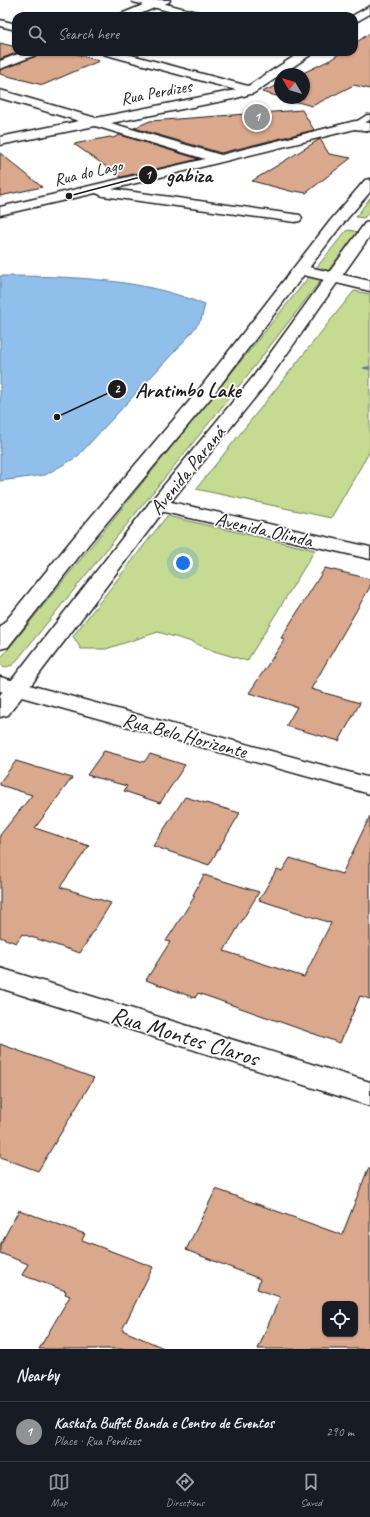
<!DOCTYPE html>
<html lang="en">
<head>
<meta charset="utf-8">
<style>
	body { margin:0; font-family:Caveat,sans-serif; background:#242831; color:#f1f3f6 }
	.controls { position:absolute; right:12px; bottom:12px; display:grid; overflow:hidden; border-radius:8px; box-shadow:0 1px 3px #0004 }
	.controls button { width:36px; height:36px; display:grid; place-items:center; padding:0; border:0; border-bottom:1px solid #363941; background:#171b24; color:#f1f3f6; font:20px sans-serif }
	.compass { position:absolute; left:274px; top:68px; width:36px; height:36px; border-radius:50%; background:#171b24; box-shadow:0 1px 3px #0004; rotate:308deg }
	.you { position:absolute; left:183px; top:563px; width:14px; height:14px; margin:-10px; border:3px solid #fff; border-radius:50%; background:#1a73e8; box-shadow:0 0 0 6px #1a73e833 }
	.badge { display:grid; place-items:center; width:26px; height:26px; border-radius:50%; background:#919294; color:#fff; font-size:13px; font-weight:700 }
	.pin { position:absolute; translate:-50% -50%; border:2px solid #fff; box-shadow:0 1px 4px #0006 }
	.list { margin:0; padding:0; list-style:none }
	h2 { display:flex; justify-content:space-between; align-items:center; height:52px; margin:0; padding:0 16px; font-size:17px }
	h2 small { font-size:13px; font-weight:400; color:#9ea1a6 }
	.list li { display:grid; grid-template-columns:26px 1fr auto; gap:12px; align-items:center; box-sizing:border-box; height:60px; padding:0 16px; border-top:1px solid #363941 }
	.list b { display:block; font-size:15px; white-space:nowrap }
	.list p { margin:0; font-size:13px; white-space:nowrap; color:#9ea1a6 }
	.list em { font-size:13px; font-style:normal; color:#9ea1a6 }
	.icon { flex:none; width:22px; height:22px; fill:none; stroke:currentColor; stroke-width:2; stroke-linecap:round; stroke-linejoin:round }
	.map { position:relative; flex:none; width:370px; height:1349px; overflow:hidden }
	.search { position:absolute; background:#171b24; box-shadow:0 1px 3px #0004; left:12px; right:12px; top:12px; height:44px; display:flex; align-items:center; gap:10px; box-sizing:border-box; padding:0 14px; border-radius:12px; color:#9ea1a6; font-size:15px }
	.sheet { height:112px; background:#171b24 }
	nav { display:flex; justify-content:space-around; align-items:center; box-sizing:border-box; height:56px; border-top:1px solid #363941; background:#171b24; font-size:11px; color:#9ea1a6 }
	nav a { display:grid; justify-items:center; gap:2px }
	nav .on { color:#919294 }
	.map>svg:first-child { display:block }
	.green { fill:#c4db91; stroke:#707c56 }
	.water { fill:#8fbfea; stroke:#617e98 }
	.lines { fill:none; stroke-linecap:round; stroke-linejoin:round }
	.stream { fill:#617e98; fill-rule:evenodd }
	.building { fill:#daa88d; stroke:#1c1c1c; fill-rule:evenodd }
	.lane-casing { stroke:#1c1c1c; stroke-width:3 }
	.street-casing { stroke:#1c1c1c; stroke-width:3 }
	.secondary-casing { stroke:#1c1c1c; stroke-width:3 }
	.lane { fill:#fff; fill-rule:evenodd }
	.street { fill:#fff; fill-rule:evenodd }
	.secondary { fill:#fff; fill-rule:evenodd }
	.labels { text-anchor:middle; stroke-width:3.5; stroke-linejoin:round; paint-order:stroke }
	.far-street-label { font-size:17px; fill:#1c1c1c; stroke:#fff }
	.street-label { font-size:20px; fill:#1c1c1c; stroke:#fff }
	.near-street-label { font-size:24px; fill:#1c1c1c; stroke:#fff }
	.leader { fill:none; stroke:#1c1c1c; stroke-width:1.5 }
	.callout-dot { fill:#1c1c1c; stroke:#fff; stroke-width:1.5 }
	.mark-label { font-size:12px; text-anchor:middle; font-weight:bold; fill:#fff }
	.callout-label { font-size:21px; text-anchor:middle; font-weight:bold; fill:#1c1c1c; stroke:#fff; stroke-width:3.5; stroke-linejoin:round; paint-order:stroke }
</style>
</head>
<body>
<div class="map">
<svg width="370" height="1349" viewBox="0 0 370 1349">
	<rect width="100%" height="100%" fill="#fff"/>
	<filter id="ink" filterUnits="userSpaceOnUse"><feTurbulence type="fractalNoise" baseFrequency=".025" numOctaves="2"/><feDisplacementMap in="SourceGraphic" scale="8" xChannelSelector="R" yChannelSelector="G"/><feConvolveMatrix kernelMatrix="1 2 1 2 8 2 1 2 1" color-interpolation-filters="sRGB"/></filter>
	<g filter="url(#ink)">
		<g class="green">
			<polygon points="370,198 370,211 364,218 356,217"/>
			<polygon points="349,230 358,232 243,381 13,665 5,667 0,665 0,659 346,231"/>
			<polygon points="354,291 370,294 370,451 331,518 196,489"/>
			<polygon points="167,516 315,550 247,661 214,651 192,642 158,632 106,649 81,649 73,636"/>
		</g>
		<path class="water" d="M0,276c67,0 143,2 205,29l-4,15 -13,17 -111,120 -32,18 -45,6z"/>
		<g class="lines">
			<polygon class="stream" points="370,366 370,370 364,369 363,368 364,367"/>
		</g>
		<g class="building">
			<polygon points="370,33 370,89 354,85 312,106 283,98 304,98 304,74 301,74 330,60 342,52 354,52 354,44"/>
			<polygon points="0,43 16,47 16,52 19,52 0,59"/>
			<polygon points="52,52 70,52 99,61 43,85 0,74 0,70 41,54 45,55"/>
			<polygon points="280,84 280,97 262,92"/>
			<polygon points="302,110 314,130 221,153 134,128 150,121"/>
			<polygon points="120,135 199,159 121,177 74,144 110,137 113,138"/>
			<polygon points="320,139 329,154 351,158 306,193 295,191 294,192 252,181"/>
			<polygon points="0,153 42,187 0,196"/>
			<polygon points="325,568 370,579 370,587 311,689 360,703 339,741 286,726 297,707 249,693 285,639 281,638"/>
			<polygon points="104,751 144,762 150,754 185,765 160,803 124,791 127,786 87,775"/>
			<polygon points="16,761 72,778 35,828 89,846 60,887 111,903 80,953 22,934 16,943 0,937 0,835 32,795 0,785 0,782"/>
			<polygon points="185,797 240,813 209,865 153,846"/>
			<polygon points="370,816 370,999 360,996 340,1043 198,993 195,998 146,980 170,942 166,941 195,896 193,895 204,875 259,892 224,951 304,977 331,923 259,900 277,869 282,871 290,858 342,874"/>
			<polygon points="0,1044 94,1078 38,1171 0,1157"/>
			<path d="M368,1169h2v180h-112l22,-52 -23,-8 3,-10 -74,-29 30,-61 126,46zM325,1304h30v30h-30z"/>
			<polygon points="19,1210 85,1234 82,1240 153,1267 122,1330 166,1349 39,1349 70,1296 65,1294 66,1291 22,1275 28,1264 0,1253 0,1245"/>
		</g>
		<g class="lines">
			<defs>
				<polygon id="lane" points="367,115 370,115 370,120 355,127 351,125"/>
				<g id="street">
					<polygon points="132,0 150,0 205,14 207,16 188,16 133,2"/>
					<polygon points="370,6 370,14 354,23 354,16 352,16"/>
					<polygon points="0,20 16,24 16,30 0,26"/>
					<polygon points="101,52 120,52 248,86 301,52 315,52 254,93 233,99 111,123 221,155 355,121 370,123 370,131 355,129 112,189 300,215 302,218 300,221 295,222 103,196 96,193 0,215 0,207 205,159 95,126 0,145 0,137 79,121 0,98 0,90 96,118 236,90 103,54"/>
					<polygon points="300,265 370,281 370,291 295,273 292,270 295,267"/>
					<polygon points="158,499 370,547 370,559 151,509 148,505 151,501"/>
					<polygon points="0,677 370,778 370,794 0,691"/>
					<polygon points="0,968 370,1082 370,1106 0,988"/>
				</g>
				<g id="secondary">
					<polygon points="155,0 170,0 169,2 135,16 119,16 121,14"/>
					<polygon points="23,52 40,52 38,54 0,69 0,61"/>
					<polygon points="370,179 370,192 340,227 209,400 88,545 8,647 0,649 0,628 74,537 197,392 330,221 365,180"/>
					<polygon points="370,222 370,236 265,385 165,509 8,715 0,717 0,695 151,501 253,377 365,223"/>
				</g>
			</defs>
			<use href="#lane" class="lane-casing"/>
			<use href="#street" class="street-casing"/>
			<use href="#secondary" class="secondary-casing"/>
			<use href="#lane" class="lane"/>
			<use href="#street" class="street"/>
			<use href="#secondary" class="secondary"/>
		</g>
	</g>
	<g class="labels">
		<g class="far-street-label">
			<text transform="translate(156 92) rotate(-11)" y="6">Rua Perdizes</text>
			<text transform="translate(88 172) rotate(-13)" y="6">Rua do Lago</text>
		</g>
		<g class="street-label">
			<text transform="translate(187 470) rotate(-51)" y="7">Avenida Paraná</text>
			<text transform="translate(264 529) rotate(13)" y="7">Avenida Olinda</text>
			<text transform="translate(185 735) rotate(15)" y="7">Rua Belo Horizonte</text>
		</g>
		<g class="near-street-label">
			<text transform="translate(185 1036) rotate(17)" y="8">Rua Montes Claros</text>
		</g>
	</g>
	<path class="leader" d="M69 196L148 175M57 417L117 389"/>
	<g class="callout-dot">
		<circle cx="69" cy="196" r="4"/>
		<circle cx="57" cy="417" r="4"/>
		<circle cx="148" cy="175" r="10"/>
		<circle cx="117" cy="389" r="10"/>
	</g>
	<g class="mark-label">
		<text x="148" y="179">1</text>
		<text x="117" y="393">2</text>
	</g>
	<g class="callout-label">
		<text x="189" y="182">gabiza</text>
		<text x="188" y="397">Aratimbo Lake</text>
	</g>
</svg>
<div class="controls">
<button><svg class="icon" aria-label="locate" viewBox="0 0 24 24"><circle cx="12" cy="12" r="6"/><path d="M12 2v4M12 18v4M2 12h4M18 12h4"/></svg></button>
</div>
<svg class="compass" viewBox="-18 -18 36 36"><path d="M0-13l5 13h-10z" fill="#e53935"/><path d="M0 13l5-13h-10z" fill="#9ea1a6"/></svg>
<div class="you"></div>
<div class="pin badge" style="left:257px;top:117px">1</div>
<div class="search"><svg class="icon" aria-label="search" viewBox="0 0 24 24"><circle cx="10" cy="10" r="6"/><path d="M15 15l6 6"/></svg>Search here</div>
</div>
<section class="sheet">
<h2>Nearby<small></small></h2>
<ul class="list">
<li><span class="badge">1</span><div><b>Kaskata Buffet Banda e Centro de Eventos</b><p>Place · Rua Perdizes</p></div><em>290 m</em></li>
</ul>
</section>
<nav>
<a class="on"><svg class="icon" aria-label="map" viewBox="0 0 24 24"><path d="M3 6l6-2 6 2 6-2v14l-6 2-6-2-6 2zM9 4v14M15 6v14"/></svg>Map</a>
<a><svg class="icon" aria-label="directions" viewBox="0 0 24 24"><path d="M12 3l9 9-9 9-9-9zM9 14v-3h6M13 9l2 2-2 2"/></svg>Directions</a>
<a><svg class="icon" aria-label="saved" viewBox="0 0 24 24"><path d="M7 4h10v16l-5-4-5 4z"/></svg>Saved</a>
</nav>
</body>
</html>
